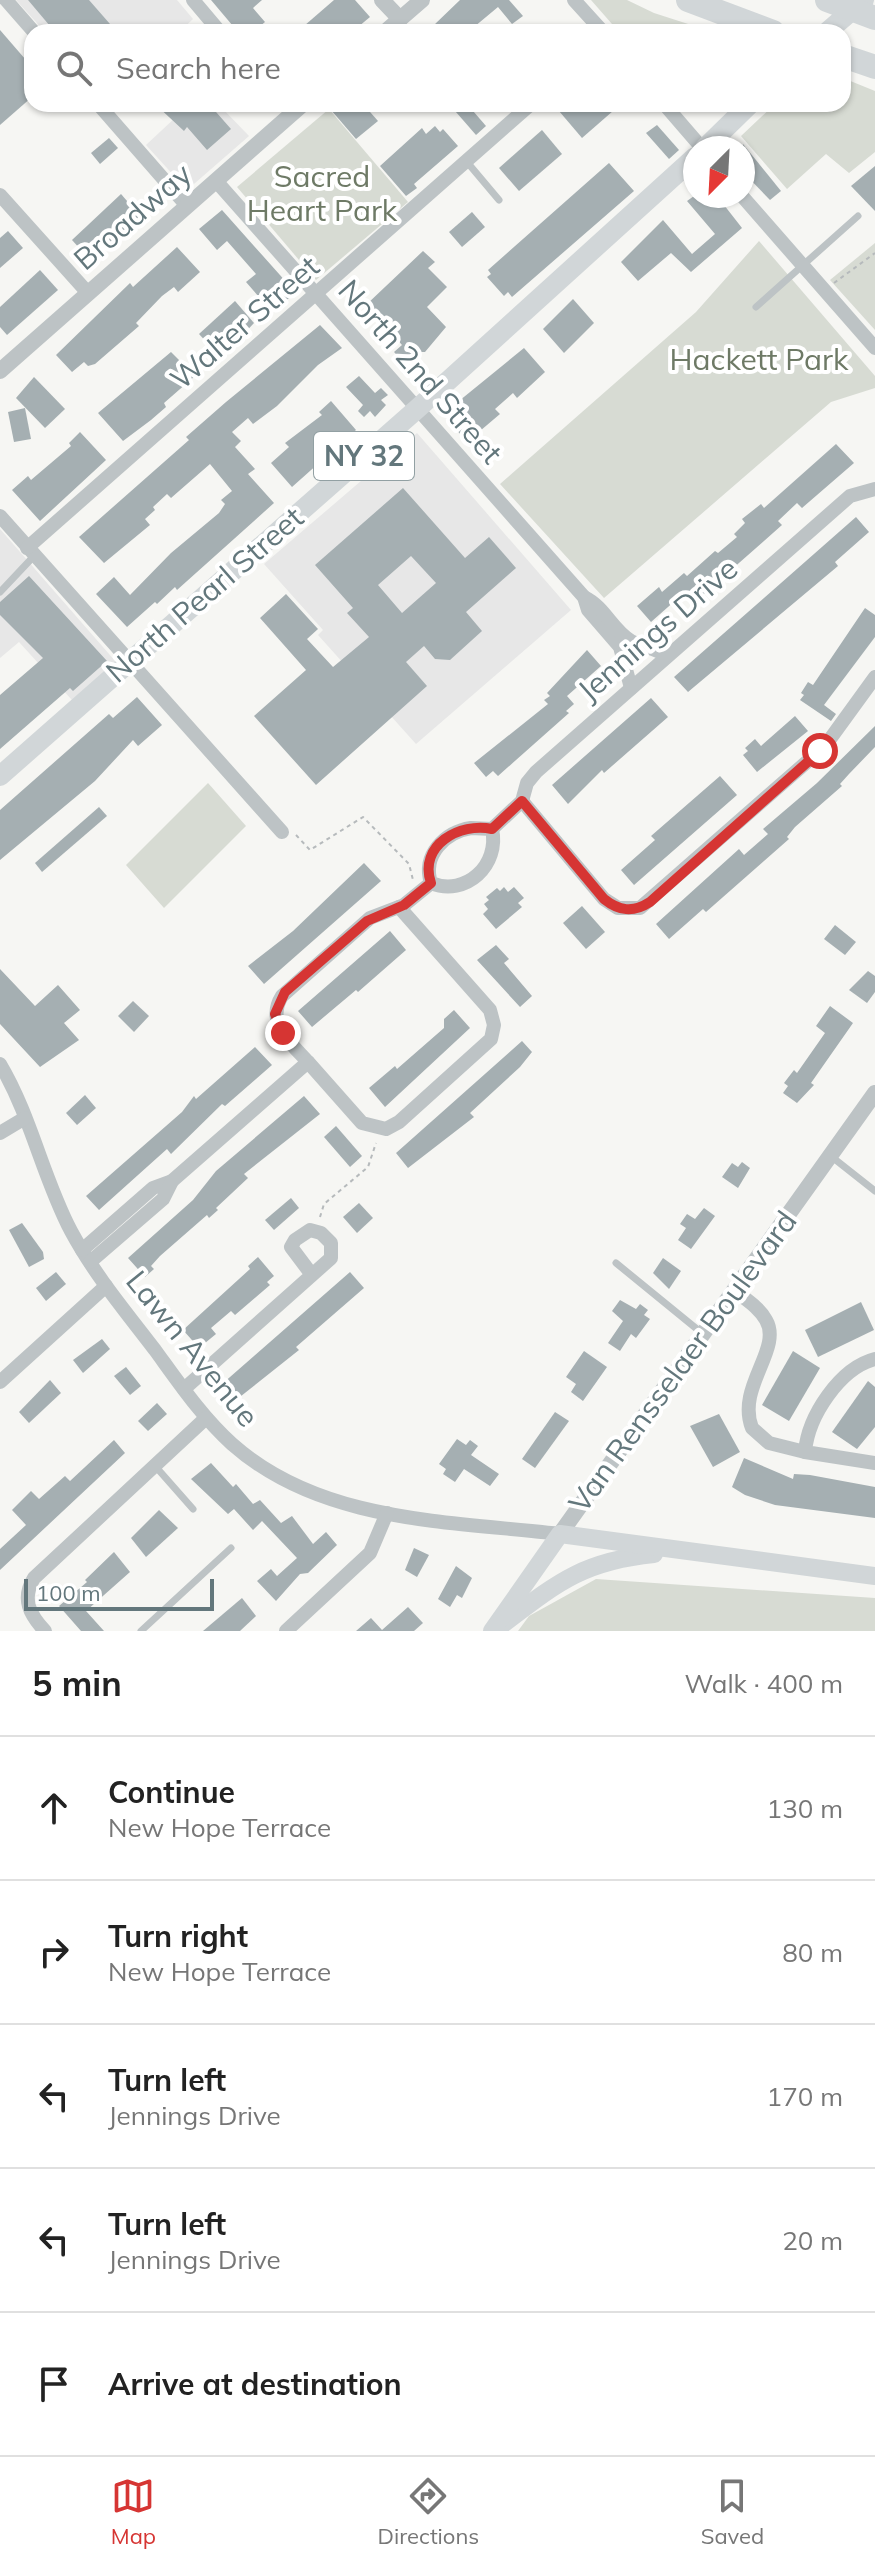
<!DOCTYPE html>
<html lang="en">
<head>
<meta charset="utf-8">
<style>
	body { margin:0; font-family:Mulish,sans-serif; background:#f6f6f6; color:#222 }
	.compass { position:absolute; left:683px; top:136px; width:72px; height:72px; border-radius:50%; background:#fff; box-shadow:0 2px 6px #0004; rotate:204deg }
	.scale { position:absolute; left:24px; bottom:20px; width:190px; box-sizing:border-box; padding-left:8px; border:4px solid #63777c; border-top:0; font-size:22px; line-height:28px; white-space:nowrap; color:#63777c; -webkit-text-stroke:6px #fff; paint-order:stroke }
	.stop { position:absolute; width:24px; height:24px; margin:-18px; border:6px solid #d63533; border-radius:50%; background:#fff }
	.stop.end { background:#d63533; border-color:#fff; box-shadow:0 2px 8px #0008 }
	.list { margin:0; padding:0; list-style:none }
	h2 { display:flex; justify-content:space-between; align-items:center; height:104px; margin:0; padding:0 32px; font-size:34px }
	h2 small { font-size:26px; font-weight:400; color:#767676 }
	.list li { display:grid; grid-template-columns:52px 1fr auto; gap:24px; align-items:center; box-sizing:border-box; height:144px; padding:0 32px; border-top:2px solid #e0e0e0 }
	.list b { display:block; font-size:30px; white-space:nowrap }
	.list p { margin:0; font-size:26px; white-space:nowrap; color:#767676 }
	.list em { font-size:26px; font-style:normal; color:#767676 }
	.icon { flex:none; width:44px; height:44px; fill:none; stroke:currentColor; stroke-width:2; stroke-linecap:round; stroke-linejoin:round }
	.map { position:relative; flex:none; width:875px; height:1631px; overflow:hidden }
	.search { position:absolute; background:#fff; box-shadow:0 2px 6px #0004; left:24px; right:24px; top:24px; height:88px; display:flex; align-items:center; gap:20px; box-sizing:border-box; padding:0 28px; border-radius:24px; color:#767676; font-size:30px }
	.sheet { height:824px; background:#fff }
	nav { display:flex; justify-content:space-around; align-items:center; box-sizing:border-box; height:112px; border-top:2px solid #e0e0e0; background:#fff; font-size:22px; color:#767676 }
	nav a { display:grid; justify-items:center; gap:4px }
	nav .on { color:#d63533 }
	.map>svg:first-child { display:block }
	.built { fill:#e7e7e7 }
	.green { fill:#d7dbd3 }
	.building { fill:#a5afb2; fill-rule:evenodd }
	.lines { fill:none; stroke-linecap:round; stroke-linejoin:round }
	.path { stroke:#b6babc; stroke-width:2; stroke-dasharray:4 4; stroke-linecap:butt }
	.service { stroke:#bdc3c5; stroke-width:7 }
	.minor { stroke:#bdc3c5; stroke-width:14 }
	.tertiary { stroke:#bdc3c5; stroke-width:16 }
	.secondary { stroke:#d1d6d8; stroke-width:18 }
	.primary { stroke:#d1d6d8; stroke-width:20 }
	.motorway { stroke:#d1d6d8; stroke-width:24 }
	.route { stroke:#d63533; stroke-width:10 }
	.labels { text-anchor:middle; stroke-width:8; stroke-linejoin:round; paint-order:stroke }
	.shield { fill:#fff; stroke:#92a0a3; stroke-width:2 }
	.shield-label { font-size:28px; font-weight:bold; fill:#63777c }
	.park-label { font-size:30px; fill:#6e7a66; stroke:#fff }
	.street-label { font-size:30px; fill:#63777c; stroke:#fff }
</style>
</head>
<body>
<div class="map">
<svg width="875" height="1631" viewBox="0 0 875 1631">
	<rect width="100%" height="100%" fill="#f6f6f3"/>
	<g class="built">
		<polygon points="16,0 177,0 193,19 179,32 45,32"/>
		<polygon points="190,104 218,104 249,136 187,190 146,145"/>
		<polygon points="417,433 571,610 416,744 318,635 323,630 264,564"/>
		<polygon points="0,529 116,662 72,700 19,642 0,658"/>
	</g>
	<g class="green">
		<polygon points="591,0 627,0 654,13 713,32 619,32"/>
		<polygon points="843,78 875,91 875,152 849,173 826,154 787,189 741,136 775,104 843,104"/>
		<polygon points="329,109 408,202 316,280 237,187"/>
		<polygon points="759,241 875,376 875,388 831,402 604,598 500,484 696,312"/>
		<polygon points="875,243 875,330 830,280"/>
		<polygon points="208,783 246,826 164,908 126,865"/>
		<polygon points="596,1579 875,1598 875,1631 518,1631 529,1616"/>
	</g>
	<g class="building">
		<polygon points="28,0 89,0 117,32 55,32"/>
		<polygon points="211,0 262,0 253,8 265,22 253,32 238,32"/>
		<polygon points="334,0 355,0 370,17 352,32 297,32"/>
		<polygon points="460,0 509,0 523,16 512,24 498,7 468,32 441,32 434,25"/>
		<polygon points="0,30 32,67 32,97 0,125"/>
		<polygon points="155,104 209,104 231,129 207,150 187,127 184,131"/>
		<polygon points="338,104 363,104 378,121 356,139 331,110"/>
		<polygon points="449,104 467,104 486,126 476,135"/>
		<polygon points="566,104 621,104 582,138 559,111"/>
		<polygon points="657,125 679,150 669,159 646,133"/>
		<polygon points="435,126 440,132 443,129 458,146 414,184 417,188 406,196 380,166 422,128 426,134"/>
		<polygon points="542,130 562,154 519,191 499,168"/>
		<polygon points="109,138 118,148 100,164 91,153"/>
		<polygon points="743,144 781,191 770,200 743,172"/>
		<polygon points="609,163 634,191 512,297 508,292 504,296 487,277 491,274 488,270"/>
		<polygon points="875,166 875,211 851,186"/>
		<polygon points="121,194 140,216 90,260 72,240"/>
		<polygon points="694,196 717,196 742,228 691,272 671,253 638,281 621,262 663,220 692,254 715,234 687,201"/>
		<polygon points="222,210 296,293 271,311 246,282 256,274 227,241 217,250 199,229"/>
		<polygon points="472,212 485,227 462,247 449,232"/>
		<polygon points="8,231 23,248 0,268 0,238"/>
		<polygon points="177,247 200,272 178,292 174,287 162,296 136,323 139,326 95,364 88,366 84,362 72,372 56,355 130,283 133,287"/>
		<polygon points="423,251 435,262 428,268 447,287 427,307 446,327 425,352 417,352 405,363 394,352 402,345 366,305"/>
		<polygon points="40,270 58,290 7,335 0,327 0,307"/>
		<polygon points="573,299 594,323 564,353 543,329"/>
		<polygon points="235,301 254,323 221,358 199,334"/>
		<polygon points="320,325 342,348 318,365 277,406 253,424 248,418 232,432 241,441 235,447 255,469 248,474 274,503 177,590 175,587 157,604 155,602 127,627 96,594 114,577 130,595 171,553 219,513 225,504 221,500 232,491 210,464 171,498 167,494 153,507 155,510 145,519 150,525 104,563 79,537 189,440 186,437 226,402"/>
		<polygon points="524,348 545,372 517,398 513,393 495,409 500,414 467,442 443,414"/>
		<polygon points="171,352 195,376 164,403 166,407 151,420 123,441 98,413"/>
		<polygon points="359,376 375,393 381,388 388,395 381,400 386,405 375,417 370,411 364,417 358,411 363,405 346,387"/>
		<polygon points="34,377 65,409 45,428 16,398"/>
		<polygon points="331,401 356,430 292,487 271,463 289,447 285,443 322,415 319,412"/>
		<polygon points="25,408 31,439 14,442 8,412"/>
		<polygon points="80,432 106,460 40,521 12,490 28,476 31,480 71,446 69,443"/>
		<polygon points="836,444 854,463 802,508 797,503 778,521 782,525 731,570 726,566 707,583 711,588 694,603 685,592 651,622 637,606 659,587 662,592 684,573 687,576 715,551 718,553 737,537 734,534 745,523 742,519 761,504 764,508"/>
		<path d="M403,488l62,70 24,-21 27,31 -50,44 16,19 -32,29 -15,-1 -11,-13 -18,16 21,24 -111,99 -62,-69 52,-46 -46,-52 26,-24 32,35 -11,10 26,28 36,-30 -22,-24 6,-5 -38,-43zM411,556l25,27 -34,30 -24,-28z"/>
		<polygon points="856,517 869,532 835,562 838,566 688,692 674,677"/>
		<polygon points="29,576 107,661 73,691 70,688 0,749 0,695 43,658 0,615 0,602"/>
		<polygon points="865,608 875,615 875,637 824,705 836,714 831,721 800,700 804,695 801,693 808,682 813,685"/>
		<polygon points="587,650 601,666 567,696 574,704 566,711 569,713 498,776 493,771 486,777 474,763 548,704 544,700 550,696 547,693"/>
		<polygon points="137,697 162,725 138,746 133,740 95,781 0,860 0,810 109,714 113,718"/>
		<polygon points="651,698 668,717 604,773 602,770 568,804 552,785"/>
		<polygon points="795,716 808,731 757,772 743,755 748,751 745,748 755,739 761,746"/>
		<polygon points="875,726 875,747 849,774 840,784 842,786 795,827 787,837 789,839 706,912 703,909 669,939 656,924 739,849 744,855 768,834 763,829 817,783"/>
		<polygon points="720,776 737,795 634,885 621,870 655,840 651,836"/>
		<polygon points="99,807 107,816 42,872 35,863"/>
		<polygon points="364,863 381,881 264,984 248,966 293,931"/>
		<polygon points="504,887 508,892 514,887 524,898 518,903 522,907 496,929 483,914 488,909 484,904 489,900 486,897 497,888 500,891"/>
		<polygon points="582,906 605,932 586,949 563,923"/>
		<polygon points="835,925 856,942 845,955 824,939"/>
		<polygon points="390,931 406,950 358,992 356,990 312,1027 298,1011"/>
		<polygon points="496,945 509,959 504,963 532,996 520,1007 477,960"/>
		<polygon points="0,969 35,1006 58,985 80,1010 64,1023 79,1040 40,1067 0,1024"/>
		<polygon points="868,971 875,976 875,992 867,1003 849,990"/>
		<polygon points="133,1001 149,1016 134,1032 118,1016"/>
		<polygon points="830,1006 853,1023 811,1083 814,1085 797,1103 783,1093 788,1086 784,1083 794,1070 797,1073 825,1033 816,1026"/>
		<polygon points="454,1010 470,1028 385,1107 369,1088 395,1066 397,1069 444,1028 444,1019"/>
		<polygon points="522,1041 532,1052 520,1067 470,1113 474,1117 408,1168 396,1153"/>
		<polygon points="255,1047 272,1065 225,1106 222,1104 171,1154 167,1149 99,1210 86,1196 182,1112 194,1096 196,1099"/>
		<polygon points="85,1095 96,1108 77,1125 66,1113"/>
		<polygon points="304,1096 320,1114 244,1174 248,1178 216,1208 218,1210 209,1218 207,1215 160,1256 151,1266 154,1269 145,1277 128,1258 193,1200 216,1171"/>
		<polygon points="336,1126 362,1156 350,1167 324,1137"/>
		<polygon points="742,1162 750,1168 738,1188 722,1177 732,1163 738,1167"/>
		<polygon points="291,1198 299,1208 274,1230 265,1220"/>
		<polygon points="359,1203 373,1218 357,1233 343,1217"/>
		<polygon points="704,1208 715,1216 691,1249 678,1240 686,1228 680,1224 687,1214 695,1219"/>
		<polygon points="22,1223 43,1252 44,1259 29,1267 9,1230"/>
		<polygon points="258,1257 274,1276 267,1282 270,1285 235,1315 231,1311 211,1328 216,1334 199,1348 183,1330 250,1269 248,1266"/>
		<polygon points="663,1258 681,1271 669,1289 653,1273"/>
		<polygon points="56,1272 66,1284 46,1301 36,1288"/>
		<polygon points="350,1272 364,1288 296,1347 299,1350 236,1400 222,1384"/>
		<polygon points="620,1300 636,1309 640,1304 648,1310 644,1315 650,1319 636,1338 631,1334 620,1351 608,1343 623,1321 612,1311"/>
		<polygon points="861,1302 874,1330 818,1357 805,1330"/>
		<polygon points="102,1339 110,1349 83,1373 73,1360"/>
		<polygon points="584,1351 607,1367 583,1401 571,1392 576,1384 566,1377"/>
		<polygon points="793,1351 820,1368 789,1421 762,1405"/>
		<polygon points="126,1367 141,1386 130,1395 114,1376"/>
		<polygon points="50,1380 61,1393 29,1423 19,1412"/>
		<polygon points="868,1381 875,1387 875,1427 857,1449 832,1432"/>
		<polygon points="157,1403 167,1414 148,1431 138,1421"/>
		<polygon points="555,1412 569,1421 535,1468 522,1459"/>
		<polygon points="719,1414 740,1452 713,1467 690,1426"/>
		<polygon points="457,1439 466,1445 470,1440 478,1446 471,1455 499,1474 490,1486 464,1469 455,1482 443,1474 446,1469 439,1464"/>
		<polygon points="114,1440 125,1453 0,1570 0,1549 26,1525 12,1510 31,1491 39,1499 65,1476 70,1481"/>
		<polygon points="744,1458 793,1479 794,1474 810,1475 875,1487 875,1518 775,1505 745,1495 732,1487"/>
		<polygon points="211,1463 233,1487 236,1484 253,1504 260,1500 281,1523 292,1516 313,1544 326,1532 337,1545 308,1573 300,1574 276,1601 257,1581 271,1569 277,1576 297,1558 262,1521 253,1530 234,1509 228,1514 191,1479"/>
		<polygon points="159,1510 178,1528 146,1557 131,1538"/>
		<polygon points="414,1548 429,1555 417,1577 405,1570"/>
		<polygon points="114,1552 130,1572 86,1611 104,1631 81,1631 59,1606 87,1582 85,1580"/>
		<polygon points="456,1566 472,1578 462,1598 457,1595 450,1607 438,1599"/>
		<polygon points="242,1598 256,1616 240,1631 203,1631"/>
		<polygon points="408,1607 423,1623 414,1631 356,1631 371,1618 382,1630"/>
	</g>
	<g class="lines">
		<g class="path">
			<polyline points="834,283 875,253"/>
			<polyline points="296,835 310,850 363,817 409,864 413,880"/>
			<polyline points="320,1217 324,1204 368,1167 376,1143"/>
		</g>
		<g class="service">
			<polyline points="467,162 499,200"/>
			<polyline points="756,307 858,216"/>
			<polyline points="0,592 34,556"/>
			<polyline points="832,1157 875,1191"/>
			<polyline points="616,1263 703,1334"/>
			<polyline points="156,1467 193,1509"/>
			<polyline points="141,1631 231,1548"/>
		</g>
		<g class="minor">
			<polyline points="6,0 34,32"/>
			<polyline points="193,0 220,32"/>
			<polyline points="574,0 603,32"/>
			<polyline points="98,104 187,206"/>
			<polyline points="664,104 702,148"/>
			<polyline points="217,182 584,597 588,610 620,647 631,688"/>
			<polyline points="0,195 88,293"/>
			<polyline points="742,196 875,348"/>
			<polyline points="0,516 282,832"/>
			<polyline points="27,548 531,104"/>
			<path d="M584,597c21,10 28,33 47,44 12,7 24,6 36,15"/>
			<polyline points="522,801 604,899 618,908 640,908 825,746 875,677"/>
			<path d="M471,828l21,1c8,36 -26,68 -61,54 -9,-28 14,-51 40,-55z"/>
			<polyline points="492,829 522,801 527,783 536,772 850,496 875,489"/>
			<polyline points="308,1062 362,1123 386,1129 399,1122 491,1039 494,1025 490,1010 399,907"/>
			<path d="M0,1064c31,52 43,114 71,167 23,43 55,81 84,119 24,33 47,67 77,94 89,79 217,77 328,90"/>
			<polyline points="0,1133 25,1118"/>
			<polyline points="82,1250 153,1188 172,1181"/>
			<path d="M90,1262l73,-63 9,-18 136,-119c-17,-19 -43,-39 -26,-66l88,-78 34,-13 27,-22"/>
			<path d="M734,1290c11,9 25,17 32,30 17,29 -30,67 -14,108l17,15 36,9"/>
			<path d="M875,1359c-35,9 -67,57 -70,93l70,11"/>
			<polyline points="0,1382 106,1286"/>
			<polyline points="184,1389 330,1259 331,1258 331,1243 321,1233 310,1230 295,1240 291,1247 312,1275"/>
			<path d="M45,1631c-15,-16 -24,-32 -11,-53l172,-160"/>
			<polyline points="286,1631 370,1553 387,1513"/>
		</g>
		<g class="tertiary">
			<polyline points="382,0 400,19"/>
			<polyline points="385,32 422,0"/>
			<polyline points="0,371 303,104"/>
			<polyline points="560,1534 875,1093"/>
		</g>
		<g class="secondary">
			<path d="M503,1624c54,-41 80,-63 151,-70"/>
			<polyline points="492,1631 560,1534 875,1576"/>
		</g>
		<g class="primary">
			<polyline points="827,32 864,0"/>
			<polyline points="705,148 750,104"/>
			<polyline points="0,776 417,409 695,157"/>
		</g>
		<g class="motorway">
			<polyline points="688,0 773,32"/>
			<polyline points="827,0 875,18"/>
			<polyline points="843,56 875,67"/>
		</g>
	</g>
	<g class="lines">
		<path class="route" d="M283,1033l-8,-19 10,-22 82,-71 37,-16 27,-22c-13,-38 29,-61 61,-54l30,-28 82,98c15,12 29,14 46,3l170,-151"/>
	</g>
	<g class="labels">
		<rect class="shield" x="314" y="432" width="100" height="48" rx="6"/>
		<g class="shield-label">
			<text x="364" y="466">NY 32</text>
		</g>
		<g class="park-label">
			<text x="322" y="187">Sacred<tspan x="322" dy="34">Heart Park</tspan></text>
			<text x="759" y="370">Hackett Park</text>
		</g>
		<g class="street-label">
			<text transform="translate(133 217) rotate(-41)" y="10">Broadway</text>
			<text transform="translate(245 323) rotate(-41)" y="10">Walter Street</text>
			<text transform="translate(420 372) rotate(49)" y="10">North 2nd Street</text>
			<text transform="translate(205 595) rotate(-41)" y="10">North Pearl Street</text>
			<text transform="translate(658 630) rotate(-41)" y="10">Jennings Drive</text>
			<text transform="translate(192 1349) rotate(51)" y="10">Lawn Avenue</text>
			<text transform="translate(683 1362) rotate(-54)" y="10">Van Rensselaer Boulevard</text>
		</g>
	</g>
</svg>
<svg class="compass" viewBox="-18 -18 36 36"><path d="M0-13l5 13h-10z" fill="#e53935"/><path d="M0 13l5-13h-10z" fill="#767676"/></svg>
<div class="scale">100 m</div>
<div class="stop" style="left:820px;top:751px"></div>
<div class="stop end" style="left:283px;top:1033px"></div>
<div class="search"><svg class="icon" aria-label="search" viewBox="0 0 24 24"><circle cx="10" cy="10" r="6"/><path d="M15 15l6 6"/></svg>Search here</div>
</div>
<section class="sheet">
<h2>5 min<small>Walk · 400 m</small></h2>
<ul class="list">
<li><svg class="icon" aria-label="ahead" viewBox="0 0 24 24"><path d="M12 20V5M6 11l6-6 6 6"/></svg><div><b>Continue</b><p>New Hope Terrace</p></div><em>130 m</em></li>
<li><svg class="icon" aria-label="right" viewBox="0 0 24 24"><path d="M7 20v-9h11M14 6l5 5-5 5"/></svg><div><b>Turn right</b><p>New Hope Terrace</p></div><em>80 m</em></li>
<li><svg class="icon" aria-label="left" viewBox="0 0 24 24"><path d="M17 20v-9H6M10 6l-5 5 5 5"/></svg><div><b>Turn left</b><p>Jennings Drive</p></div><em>170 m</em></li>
<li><svg class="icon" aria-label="left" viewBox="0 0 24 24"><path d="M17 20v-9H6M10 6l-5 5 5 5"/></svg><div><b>Turn left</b><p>Jennings Drive</p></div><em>20 m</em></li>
<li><svg class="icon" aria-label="arrive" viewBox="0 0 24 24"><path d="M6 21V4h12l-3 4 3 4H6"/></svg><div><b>Arrive at destination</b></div></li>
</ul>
</section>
<nav>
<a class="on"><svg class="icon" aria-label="map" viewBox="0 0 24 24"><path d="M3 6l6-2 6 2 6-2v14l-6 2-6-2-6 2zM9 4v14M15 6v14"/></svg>Map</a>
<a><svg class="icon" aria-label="directions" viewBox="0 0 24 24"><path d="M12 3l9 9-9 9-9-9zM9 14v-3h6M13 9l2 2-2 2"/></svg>Directions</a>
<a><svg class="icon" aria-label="saved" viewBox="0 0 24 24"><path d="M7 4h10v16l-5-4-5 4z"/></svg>Saved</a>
</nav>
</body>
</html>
